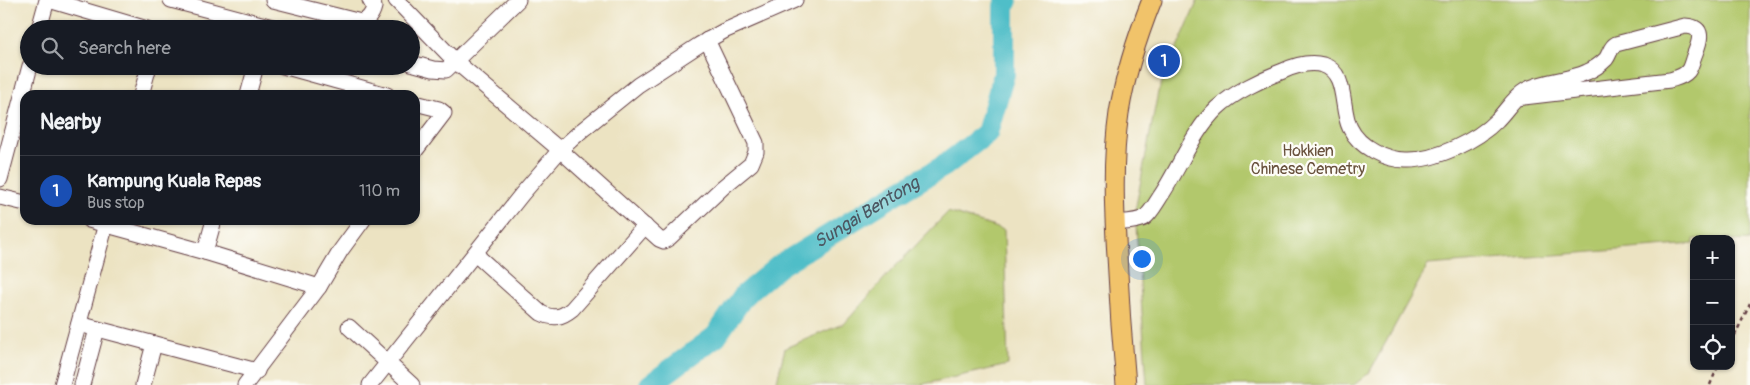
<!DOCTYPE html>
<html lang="en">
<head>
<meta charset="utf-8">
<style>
	body { margin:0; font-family:Pangolin,sans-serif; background:#242831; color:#f1f3f6 }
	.controls { position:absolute; right:15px; bottom:15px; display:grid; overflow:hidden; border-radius:10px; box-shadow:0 1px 4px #0004 }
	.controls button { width:45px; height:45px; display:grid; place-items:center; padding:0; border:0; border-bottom:1px solid #363941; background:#171b24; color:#f1f3f6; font:25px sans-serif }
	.you { position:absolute; left:1141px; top:258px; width:18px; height:18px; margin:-12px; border:4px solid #fff; border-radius:50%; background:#1a73e8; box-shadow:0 0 0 8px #1a73e833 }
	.badge { display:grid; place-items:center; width:32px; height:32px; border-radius:50%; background:#db2777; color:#fff; font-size:16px; font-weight:700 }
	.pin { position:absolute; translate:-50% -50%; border:2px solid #fff; box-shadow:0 1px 5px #0006 }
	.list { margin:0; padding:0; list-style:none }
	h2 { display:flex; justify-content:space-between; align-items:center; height:65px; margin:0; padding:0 20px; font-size:21px }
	h2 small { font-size:16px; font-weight:400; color:#9ea1a6 }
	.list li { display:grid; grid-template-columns:32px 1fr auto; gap:15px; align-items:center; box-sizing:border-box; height:70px; padding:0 20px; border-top:1px solid #363941 }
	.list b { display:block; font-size:19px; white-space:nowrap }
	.list p { margin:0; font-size:16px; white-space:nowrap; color:#9ea1a6 }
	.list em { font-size:16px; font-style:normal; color:#9ea1a6 }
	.icon { flex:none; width:28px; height:28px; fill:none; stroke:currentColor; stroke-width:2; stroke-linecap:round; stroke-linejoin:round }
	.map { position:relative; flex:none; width:1750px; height:385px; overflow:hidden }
	.search { position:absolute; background:#171b24; box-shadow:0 1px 4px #0004; left:20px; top:20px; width:400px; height:55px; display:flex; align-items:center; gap:12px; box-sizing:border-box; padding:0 18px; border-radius:28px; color:#9ea1a6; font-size:19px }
	.panel { position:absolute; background:#171b24; box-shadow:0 1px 4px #0004; left:20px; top:90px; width:400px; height:135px; border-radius:15px }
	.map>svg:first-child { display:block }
	.green { fill:#b2c86c; stroke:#7e744c }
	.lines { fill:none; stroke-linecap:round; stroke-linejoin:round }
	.river { stroke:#50bec8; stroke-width:22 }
	.minor-casing { stroke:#623c42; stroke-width:17 }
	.major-casing { stroke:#623c42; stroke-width:21 }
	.path { stroke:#623c42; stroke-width:2.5; stroke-dasharray:4 4; stroke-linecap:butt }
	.minor { stroke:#fff; stroke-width:15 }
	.major { stroke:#f1c36a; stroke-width:19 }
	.labels { text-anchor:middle; stroke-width:4.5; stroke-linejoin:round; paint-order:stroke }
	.park-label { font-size:16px; fill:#69523e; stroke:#fdfcf7 }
	.water-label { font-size:18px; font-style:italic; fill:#4c5762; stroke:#fdfcf7 }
</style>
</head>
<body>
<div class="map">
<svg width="1750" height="385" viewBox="0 0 1750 385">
	<rect width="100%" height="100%" fill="#fdfcf7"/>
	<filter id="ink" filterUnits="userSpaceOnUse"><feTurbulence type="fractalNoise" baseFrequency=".02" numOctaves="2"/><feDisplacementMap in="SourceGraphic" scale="10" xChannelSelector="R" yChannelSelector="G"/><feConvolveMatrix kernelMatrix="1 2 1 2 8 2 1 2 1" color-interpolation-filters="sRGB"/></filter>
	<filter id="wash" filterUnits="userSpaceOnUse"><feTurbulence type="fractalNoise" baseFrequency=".0096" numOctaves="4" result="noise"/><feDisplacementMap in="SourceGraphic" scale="20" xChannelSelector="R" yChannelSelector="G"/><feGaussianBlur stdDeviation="1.12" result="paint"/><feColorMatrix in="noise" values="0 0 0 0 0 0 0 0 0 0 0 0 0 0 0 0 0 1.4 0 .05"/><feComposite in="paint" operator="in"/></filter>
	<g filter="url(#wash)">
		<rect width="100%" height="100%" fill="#ece3c2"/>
		<g class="green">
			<polygon points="1198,0 1750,0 1750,240 1731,241 1731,239 1694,239 1694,244 1428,265 1369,373 1354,385 1147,385 1135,211 1158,92"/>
			<polygon points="948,212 1004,230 1008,365 920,385 776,385 785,348 845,323 890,272"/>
		</g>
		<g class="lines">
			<path class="river" id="s1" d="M650,385l66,-49 28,-41 35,-29 120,-74 45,-26 43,-33 17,-59v-68l3,-6"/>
		</g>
	</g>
	<g filter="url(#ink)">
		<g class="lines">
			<defs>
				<g id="minor">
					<polyline points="49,0 147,29"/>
					<polyline points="171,0 280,29"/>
					<path d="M273,0l88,22c7,-2 11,-7 13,-15l-4,-7"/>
					<polyline points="396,0 455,61 560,150 659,239 664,241 669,238 723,187 751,164 756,152 756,143 707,40"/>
					<polyline points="39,29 47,0"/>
					<polyline points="411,63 433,69 446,70 518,0"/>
					<polyline points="283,66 387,95"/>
					<polyline points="141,95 149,66"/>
					<polyline points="248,95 256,66"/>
					<polyline points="415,103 439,109 444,113 415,151"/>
					<polyline points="0,179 30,66"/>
					<polyline points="0,197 25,203"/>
					<polyline points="89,220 205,252 319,287"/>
					<path d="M1115,223c8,-1 22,-1 29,-5 7,-5 12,-15 16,-21 19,-28 33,-66 57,-89 16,-15 45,-29 66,-37 13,-6 26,-10 40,-6 25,8 17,43 27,63 9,19 35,32 56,32 29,1 72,-20 91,-40 10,-10 17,-23 29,-30 17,-10 42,-9 61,-18 7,-3 14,-8 19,-13 4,-5 4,-12 10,-15l69,-18c22,1 14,17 9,30 -2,5 -3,11 -6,15 -5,6 -12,7 -18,9l-154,18"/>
					<polyline points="205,252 214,220"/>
					<path d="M475,254l66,59c12,6 20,5 31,-4l73,-83"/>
					<polyline points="79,324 257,371"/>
					<polyline points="349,327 412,385"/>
					<polyline points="62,385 107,220"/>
					<polyline points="82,385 97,329"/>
					<polyline points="143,385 154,344"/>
					<polyline points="245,385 319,287 341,250 363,220"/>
					<polyline points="370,385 522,194 560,150 581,131 638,85 699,45 724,31 795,0"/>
				</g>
				<path id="major" d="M1126,385c-4,-43 -7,-86 -9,-129 -3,-47 -5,-96 2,-143 6,-38 19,-78 33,-113"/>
			</defs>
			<use href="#minor" class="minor-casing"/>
			<use href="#major" class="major-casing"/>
			<g class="path">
				<polyline points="1731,343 1750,304"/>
				<polyline points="1710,385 1718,366"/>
			</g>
			<use href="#minor" class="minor"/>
			<use href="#major" class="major"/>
		</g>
	</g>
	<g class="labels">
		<g class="park-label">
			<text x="1308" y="156">Hokkien<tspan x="1308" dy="18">Chinese Cemetry</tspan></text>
		</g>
		<g class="water-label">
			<text dy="6" stroke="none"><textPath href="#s1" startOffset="280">Sungai Bentong</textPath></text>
		</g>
	</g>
</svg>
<div class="controls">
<button>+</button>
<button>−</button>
<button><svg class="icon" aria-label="locate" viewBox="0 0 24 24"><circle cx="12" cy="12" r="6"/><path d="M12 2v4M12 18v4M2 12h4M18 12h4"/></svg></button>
</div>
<div class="you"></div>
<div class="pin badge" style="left:1164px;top:61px;background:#1a4fb4">1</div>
<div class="search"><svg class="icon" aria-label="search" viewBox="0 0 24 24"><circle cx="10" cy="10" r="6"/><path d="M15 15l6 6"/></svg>Search here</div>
<section class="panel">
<h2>Nearby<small></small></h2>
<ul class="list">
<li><span class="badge" style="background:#1a4fb4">1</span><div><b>Kampung Kuala Repas</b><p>Bus stop</p></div><em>110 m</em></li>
</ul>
</section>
</div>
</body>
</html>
